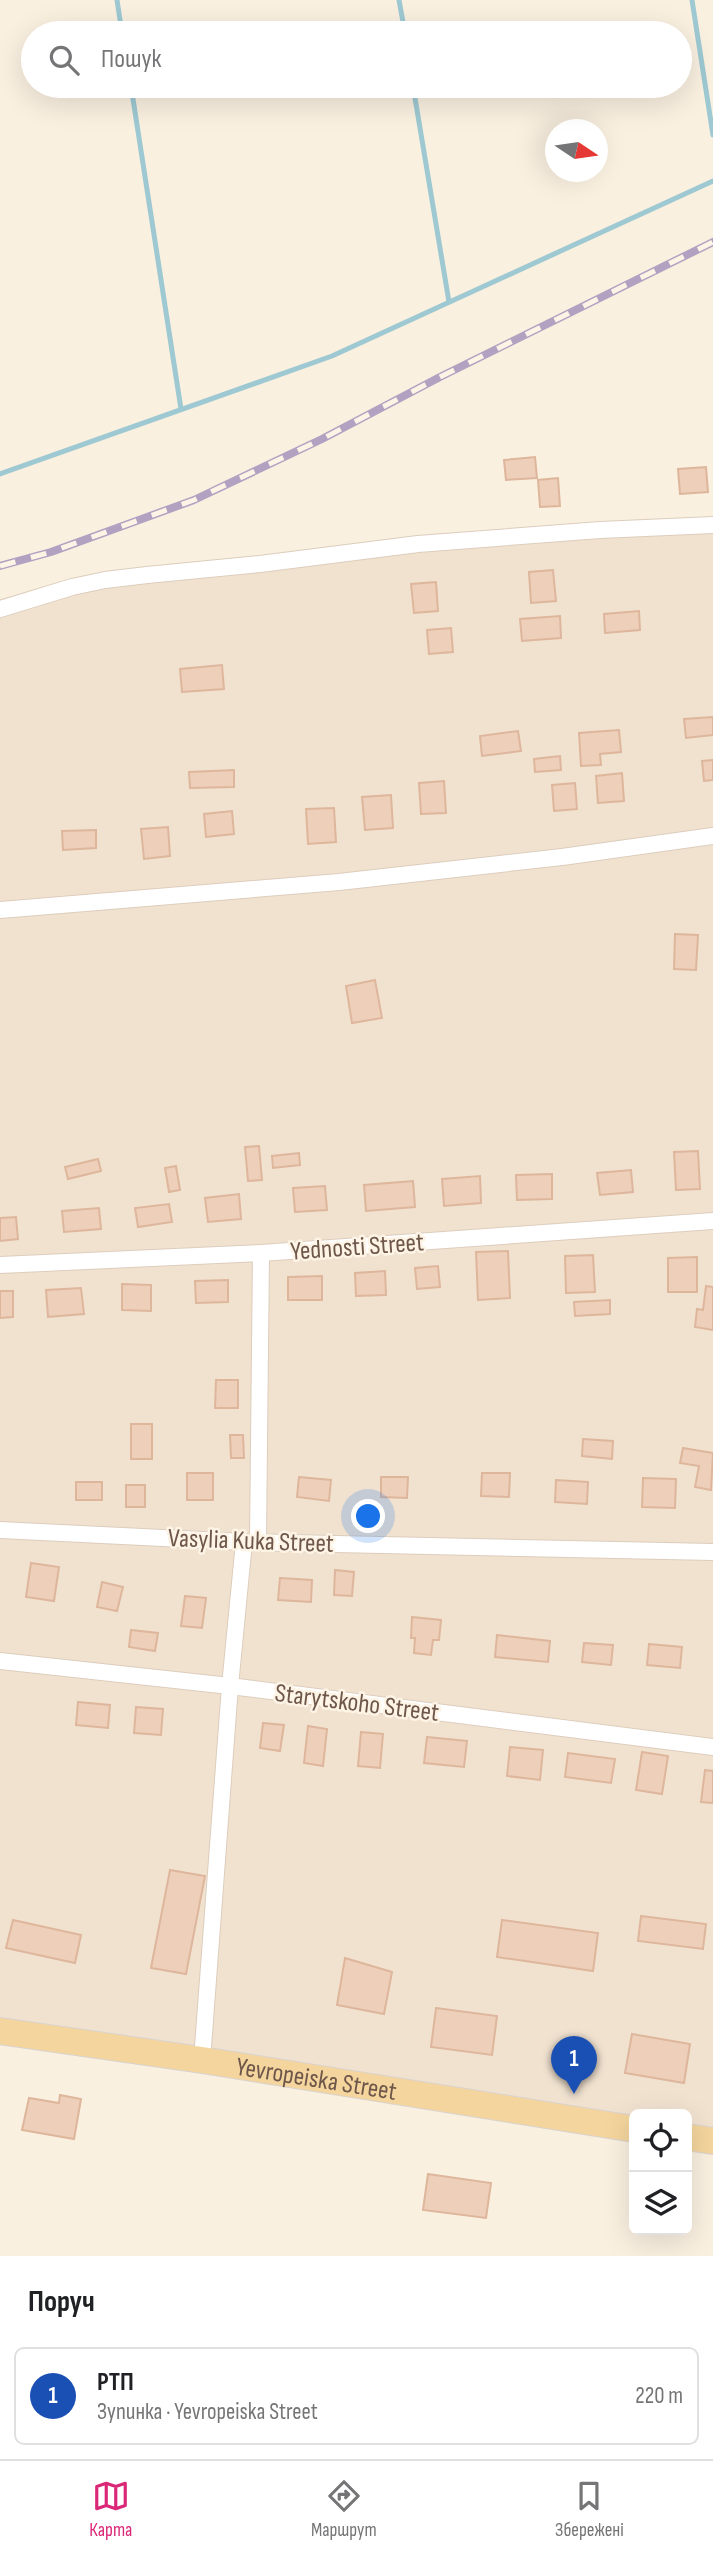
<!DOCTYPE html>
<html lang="uk">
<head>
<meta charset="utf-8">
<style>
	body { margin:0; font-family:"Sofia Sans Condensed",sans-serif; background:#f2f2f2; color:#202124 }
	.controls { position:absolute; right:21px; bottom:21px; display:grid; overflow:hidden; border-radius:10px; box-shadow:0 7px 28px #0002 }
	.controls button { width:63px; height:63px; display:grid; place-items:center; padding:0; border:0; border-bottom:2px solid #e0e0e0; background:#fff; color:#202124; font:35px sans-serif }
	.compass { position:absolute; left:545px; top:119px; width:63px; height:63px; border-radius:50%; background:#fff; box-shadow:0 7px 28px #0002; rotate:103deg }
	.you { position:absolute; left:369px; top:1517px; width:24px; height:24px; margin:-18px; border:5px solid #fff; border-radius:50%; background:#1a73e8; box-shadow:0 0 0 10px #1a73e833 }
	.badge { display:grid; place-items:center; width:46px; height:46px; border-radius:50%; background:#db2777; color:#fff; font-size:23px; font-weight:700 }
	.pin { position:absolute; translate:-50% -58px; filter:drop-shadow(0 2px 4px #0008) }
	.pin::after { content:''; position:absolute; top:37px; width:24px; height:21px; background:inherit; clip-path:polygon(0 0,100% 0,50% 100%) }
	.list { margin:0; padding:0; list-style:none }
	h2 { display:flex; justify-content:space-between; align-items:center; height:91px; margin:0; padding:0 28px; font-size:30px }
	h2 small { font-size:23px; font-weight:400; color:#757577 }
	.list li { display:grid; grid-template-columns:46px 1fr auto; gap:21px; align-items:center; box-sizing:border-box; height:98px; margin:0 14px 14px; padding:0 14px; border:2px solid #e0e0e0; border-radius:10px }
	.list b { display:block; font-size:26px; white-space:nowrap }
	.list p { margin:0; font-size:23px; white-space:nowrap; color:#757577 }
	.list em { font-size:23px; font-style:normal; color:#757577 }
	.icon { flex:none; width:38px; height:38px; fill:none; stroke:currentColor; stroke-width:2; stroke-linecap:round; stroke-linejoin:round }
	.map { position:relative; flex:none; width:713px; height:2256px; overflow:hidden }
	.search { position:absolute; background:#fff; box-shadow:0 7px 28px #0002; left:21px; right:21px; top:21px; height:77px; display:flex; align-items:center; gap:18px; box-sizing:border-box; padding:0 24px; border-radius:38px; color:#757577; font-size:26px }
	.sheet { height:203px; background:#fff }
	nav { display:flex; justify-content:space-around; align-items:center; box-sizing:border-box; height:98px; border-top:2px solid #e0e0e0; background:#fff; font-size:19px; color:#757577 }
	nav a { display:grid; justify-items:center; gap:4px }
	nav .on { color:#db2777 }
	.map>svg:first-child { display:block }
	.residential { fill:#f1e2d0 }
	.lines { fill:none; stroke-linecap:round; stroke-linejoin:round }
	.stream { stroke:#9ec9d2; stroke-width:5 }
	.building { fill:#edcfba; stroke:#deb69c; stroke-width:2 }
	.minor-casing { stroke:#ddcdbd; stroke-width:18 }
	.primary-casing { stroke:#d9d3d0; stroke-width:28 }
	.minor { stroke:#fff; stroke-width:16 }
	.primary { stroke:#f4d59d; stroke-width:26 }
	.rail-casing { stroke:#b3a1c1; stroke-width:8 }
	.rail { stroke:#fdf4e6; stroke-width:5; stroke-dasharray:16; stroke-linecap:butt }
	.labels { text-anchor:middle; stroke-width:5; stroke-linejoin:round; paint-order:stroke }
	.street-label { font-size:26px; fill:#6e574a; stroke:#fdf4e6 }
</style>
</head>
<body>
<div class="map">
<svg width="713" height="2256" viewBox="0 0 713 2256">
	<rect width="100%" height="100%" fill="#faf0e0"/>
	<polygon class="residential" points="713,525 713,2141 687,2137 687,2114 634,2114 634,2129 0,2031 0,609 105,580"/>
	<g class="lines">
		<g class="stream">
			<polyline points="117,0 122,33"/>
			<polyline points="399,0 405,33"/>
			<polyline points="692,0 713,135"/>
			<polyline points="131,86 181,409"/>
			<polyline points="413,86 449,302"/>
			<polyline points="0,474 332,356 713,181"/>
		</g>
	</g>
	<g class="building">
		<polygon points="535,457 537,478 506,480 504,460"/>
		<polygon points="706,467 708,492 680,494 678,469"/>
		<polygon points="558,478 560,506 540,507 538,480"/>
		<polygon points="553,570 556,601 531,603 529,572"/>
		<polygon points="436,582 438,611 414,613 411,584"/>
		<polygon points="639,611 640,630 605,633 604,614"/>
		<polygon points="560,616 561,638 522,641 520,619"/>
		<polygon points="451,628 453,652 429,654 427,630"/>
		<polygon points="222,665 224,689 182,692 180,669"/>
		<polygon points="713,717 713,735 686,738 684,719"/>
		<polygon points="619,730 621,752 600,754 601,765 581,766 579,733"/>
		<polygon points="518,731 521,751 482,756 480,736"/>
		<polygon points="560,756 561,770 535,772 534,759"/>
		<polygon points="713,760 713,780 704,781 702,761"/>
		<polygon points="234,770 234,787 190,788 189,772"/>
		<polygon points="622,773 624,801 598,803 596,776"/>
		<polygon points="444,781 446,813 421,814 419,783"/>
		<polygon points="575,783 577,809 554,811 552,785"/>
		<polygon points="391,795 393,828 365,830 362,797"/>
		<polygon points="334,808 336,842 308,844 306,809"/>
		<polygon points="232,811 234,834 206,837 204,814"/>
		<polygon points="168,827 170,856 144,859 141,829"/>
		<polygon points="96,830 96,848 63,850 62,831"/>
		<polygon points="675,934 698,935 696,970 674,969"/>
		<polygon points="375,980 382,1018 352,1023 346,986"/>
		<polygon points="259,1146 262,1180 248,1181 245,1147"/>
		<polygon points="698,1151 700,1189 676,1190 674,1152"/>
		<polygon points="299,1153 300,1165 273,1168 272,1156"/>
		<polygon points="98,1159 101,1171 68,1179 65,1167"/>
		<polygon points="176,1166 180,1190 169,1192 165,1168"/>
		<polygon points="631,1170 633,1192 600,1195 597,1173"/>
		<polygon points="552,1174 552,1199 517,1200 516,1175"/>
		<polygon points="480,1176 481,1203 444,1206 442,1179"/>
		<polygon points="413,1181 415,1207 366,1211 364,1185"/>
		<polygon points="325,1186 327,1210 295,1212 293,1188"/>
		<polygon points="239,1194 241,1219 208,1222 205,1198"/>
		<polygon points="169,1204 172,1222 138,1227 135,1208"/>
		<polygon points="99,1208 101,1229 64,1232 62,1211"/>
		<polygon points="16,1217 18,1239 0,1241 0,1218"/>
		<polygon points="508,1251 510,1298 478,1300 476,1252"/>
		<polygon points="593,1255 595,1292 566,1293 565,1256"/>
		<polygon points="697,1257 697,1292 668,1292 668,1258"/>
		<polygon points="438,1266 440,1287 417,1289 415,1268"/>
		<polygon points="385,1271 386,1295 356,1296 355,1273"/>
		<polygon points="322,1276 322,1300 288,1300 288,1277"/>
		<polygon points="228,1280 228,1302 196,1303 195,1281"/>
		<polygon points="122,1284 151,1285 151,1311 122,1310"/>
		<polygon points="706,1286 713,1287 713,1330 695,1327 697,1309 703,1310"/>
		<polygon points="81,1288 84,1314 48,1317 46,1290"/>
		<polygon points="0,1291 13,1291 13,1317 0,1318"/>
		<polygon points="610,1300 610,1314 575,1316 574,1302"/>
		<polygon points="216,1380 238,1380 238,1408 215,1408"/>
		<rect x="131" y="1424" width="21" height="35"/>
		<polygon points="230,1435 243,1435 244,1458 231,1458"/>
		<polygon points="583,1439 613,1441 612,1459 582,1456"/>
		<polygon points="683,1448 713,1453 711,1490 695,1487 699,1466 680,1463"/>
		<rect x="187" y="1473" width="26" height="27"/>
		<polygon points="482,1473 510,1473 509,1497 481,1496"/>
		<polygon points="299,1477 331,1480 329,1501 297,1497"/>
		<polygon points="381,1477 408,1477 407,1498 381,1497"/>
		<polygon points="643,1478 676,1479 675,1508 642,1507"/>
		<polygon points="556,1480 588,1482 587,1504 555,1502"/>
		<rect x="76" y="1482" width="26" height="18"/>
		<rect x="126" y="1485" width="19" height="22"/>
		<polygon points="31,1563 59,1567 54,1601 26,1597"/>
		<polygon points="335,1570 354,1572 352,1596 334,1595"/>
		<polygon points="280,1578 312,1580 311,1602 278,1600"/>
		<polygon points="102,1582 123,1587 117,1611 97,1607"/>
		<polygon points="185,1596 206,1598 202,1628 181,1626"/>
		<polygon points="412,1617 441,1620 439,1640 433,1640 431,1655 414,1653 415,1638 411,1638"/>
		<polygon points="131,1630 158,1633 155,1651 129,1647"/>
		<polygon points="497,1635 550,1641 548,1662 495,1657"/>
		<polygon points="584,1643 613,1645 611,1665 582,1662"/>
		<polygon points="649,1644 682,1647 680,1668 647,1665"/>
		<polygon points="78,1702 110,1705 108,1728 76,1725"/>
		<polygon points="136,1707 163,1709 161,1735 134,1733"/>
		<polygon points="263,1723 284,1725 280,1751 260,1748"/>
		<polygon points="308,1726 327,1729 323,1766 304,1763"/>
		<polygon points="361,1732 383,1734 380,1768 358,1766"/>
		<polygon points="427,1737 467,1741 464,1767 424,1763"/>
		<polygon points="510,1747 543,1750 540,1780 507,1776"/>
		<polygon points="642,1752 668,1756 662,1794 636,1790"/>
		<polygon points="568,1753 615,1759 611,1783 565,1777"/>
		<polygon points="705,1770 713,1771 713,1803 701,1802"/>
		<polygon points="170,1870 205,1876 186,1974 151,1968"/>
		<polygon points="641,1916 706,1924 703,1949 638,1941"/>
		<polygon points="13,1920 81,1935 75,1963 6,1948"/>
		<polygon points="502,1920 598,1933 593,1971 497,1957"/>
		<polygon points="345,1958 392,1972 384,2014 337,2005"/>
		<polygon points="436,2008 497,2016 492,2055 431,2047"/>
		<polygon points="632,2034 690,2044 684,2083 625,2073"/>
		<polygon points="60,2095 81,2099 74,2139 22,2130 29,2098 59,2103"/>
		<polygon points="428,2174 491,2183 486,2218 423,2210"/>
	</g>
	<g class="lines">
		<defs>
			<g id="minor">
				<polyline points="0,609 72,587 105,580 147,575 260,564 418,544 600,530 713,525"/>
				<polyline points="0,910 339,882 562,857 713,836"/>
				<polyline points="0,1265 261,1253 713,1221"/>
				<polyline points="0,1530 244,1542 713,1552"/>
				<polyline points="258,1541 261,1253"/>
				<polyline points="0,1661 230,1686 713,1747"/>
				<polyline points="202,2060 230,1686 244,1542"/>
			</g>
			<g id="primary">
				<path id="s1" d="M0,2031l202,29 432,69"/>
				<polyline points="687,2137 713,2141"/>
			</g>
		</defs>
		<use href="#minor" class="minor-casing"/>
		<use href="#primary" class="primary-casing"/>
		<use href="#minor" class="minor"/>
		<use href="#primary" class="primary"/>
		<defs>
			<polyline id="rail" points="0,566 51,552 194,500 322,439 440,377 713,242"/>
		</defs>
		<use href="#rail" class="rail-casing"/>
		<use href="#rail" class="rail"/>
	</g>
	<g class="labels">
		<g class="street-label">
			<text transform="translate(357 1246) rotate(-4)" y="9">Yednosti Street</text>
			<text transform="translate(251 1540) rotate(2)" y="9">Vasylia Kuka Street</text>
			<text transform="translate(357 1702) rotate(7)" y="9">Starytskoho Street</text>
			<text dy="9" stroke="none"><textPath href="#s1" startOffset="320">Yevropeiska Street</textPath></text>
		</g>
	</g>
</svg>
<div class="controls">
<button><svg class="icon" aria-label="locate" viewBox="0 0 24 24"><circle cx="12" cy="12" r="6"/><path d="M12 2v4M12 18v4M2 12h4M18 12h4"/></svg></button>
<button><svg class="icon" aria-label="layers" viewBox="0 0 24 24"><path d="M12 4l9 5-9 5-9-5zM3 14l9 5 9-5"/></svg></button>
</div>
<svg class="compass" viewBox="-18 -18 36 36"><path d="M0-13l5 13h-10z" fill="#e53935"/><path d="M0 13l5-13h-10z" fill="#757577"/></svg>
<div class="you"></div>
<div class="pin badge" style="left:574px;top:2094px;background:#1a4fb4">1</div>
<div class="search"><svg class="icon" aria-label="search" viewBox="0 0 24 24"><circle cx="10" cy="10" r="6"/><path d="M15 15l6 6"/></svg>Пошук</div>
</div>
<section class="sheet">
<h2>Поруч<small></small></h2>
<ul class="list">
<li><span class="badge" style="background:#1a4fb4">1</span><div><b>РТП</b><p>Зупинка · Yevropeiska Street</p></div><em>220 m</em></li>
</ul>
</section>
<nav>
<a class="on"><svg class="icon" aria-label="map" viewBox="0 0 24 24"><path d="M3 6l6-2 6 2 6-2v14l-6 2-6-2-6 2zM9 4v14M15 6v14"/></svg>Карта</a>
<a><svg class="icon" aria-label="directions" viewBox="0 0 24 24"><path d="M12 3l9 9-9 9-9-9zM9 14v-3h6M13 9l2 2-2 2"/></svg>Маршрут</a>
<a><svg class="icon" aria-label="saved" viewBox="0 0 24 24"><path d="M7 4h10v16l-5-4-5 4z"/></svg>Збережені</a>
</nav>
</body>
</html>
